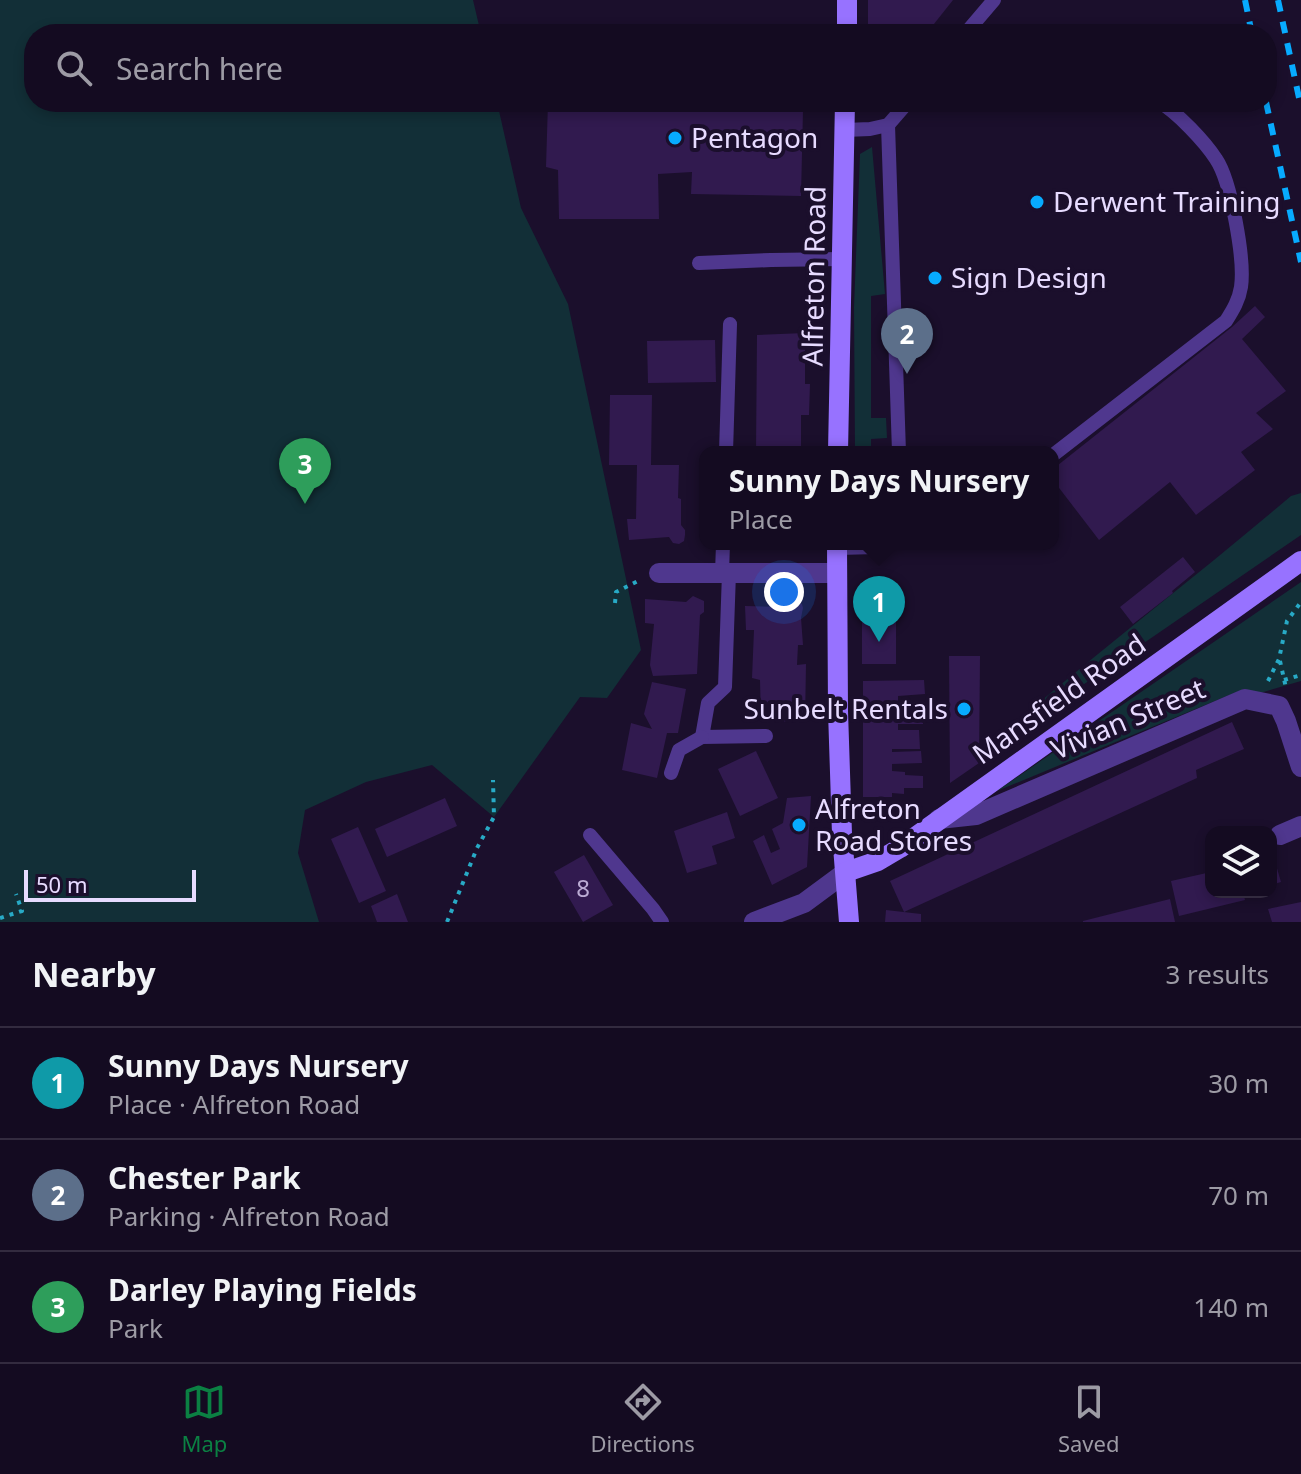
<!DOCTYPE html>
<html lang="en">
<head>
<meta charset="utf-8">
<style>
	body { margin:0; font-family:"Noto Sans",sans-serif; background:#21192e; color:#f1f3f6 }
	.controls { position:absolute; right:24px; bottom:24px; display:grid; overflow:hidden; border-radius:16px; box-shadow:0 4px 12px #0003 }
	.controls button { width:72px; height:72px; display:grid; place-items:center; padding:0; border:0; border-bottom:2px solid #332b3f; background:#140b21; color:#f1f3f6; font:40px sans-serif }
	.scale { position:absolute; left:24px; bottom:20px; width:172px; box-sizing:border-box; padding-left:8px; border:4px solid #e7dbff; border-top:0; font-size:22px; line-height:28px; white-space:nowrap; color:#e7dbff; -webkit-text-stroke:6px #1b0f2c; paint-order:stroke }
	.you { position:absolute; left:784px; top:592px; width:28px; height:28px; margin:-20px; border:6px solid #fff; border-radius:50%; background:#1a73e8; box-shadow:0 0 0 12px #1a73e833 }
	.badge { display:grid; place-items:center; width:52px; height:52px; border-radius:50%; background:#0b8043; color:#fff; font-size:26px; font-weight:700 }
	.pin { position:absolute; translate:-50% -66px; filter:drop-shadow(0 2px 4px #0008) }
	.pin::after { content:''; position:absolute; top:42px; width:28px; height:24px; background:inherit; clip-path:polygon(0 0,100% 0,50% 100%) }
	.popup { position:absolute; left:699px; top:446px; width:360px; height:104px; box-sizing:border-box; display:grid; place-content:center; border-radius:16px; background:#140b21; filter:drop-shadow(0 2px 6px #0005); font-size:26px; white-space:nowrap; color:#9d9ba5 }
	.popup b { font-size:30px; color:#f1f3f6 }
	.popup::after { content:''; position:absolute; left:50%; top:100%; margin-left:-16px; border:16px solid transparent; border-top-color:#140b21 }
	.list { margin:0; padding:0; list-style:none }
	h2 { display:flex; justify-content:space-between; align-items:center; height:104px; margin:0; padding:0 32px; font-size:34px }
	h2 small { font-size:26px; font-weight:400; color:#9d9ba5 }
	.list li { display:grid; grid-template-columns:52px 1fr auto; gap:24px; align-items:center; box-sizing:border-box; height:112px; padding:0 32px; border-top:2px solid #332b3f }
	.list b { display:block; font-size:30px; white-space:nowrap }
	.list p { margin:0; font-size:26px; white-space:nowrap; color:#9d9ba5 }
	.list em { font-size:26px; font-style:normal; color:#9d9ba5 }
	.icon { flex:none; width:44px; height:44px; fill:none; stroke:currentColor; stroke-width:2; stroke-linecap:round; stroke-linejoin:round }
	.map { position:relative; flex:none; width:1301px; height:922px; overflow:hidden }
	.search { position:absolute; background:#140b21; box-shadow:0 4px 12px #0003; left:24px; right:24px; top:24px; height:88px; display:flex; align-items:center; gap:20px; box-sizing:border-box; padding:0 28px; border-radius:32px; color:#9d9ba5; font-size:30px }
	.sheet { height:440px; background:#140b21 }
	nav { display:flex; justify-content:space-around; align-items:center; box-sizing:border-box; height:112px; border-top:2px solid #332b3f; background:#140b21; font-size:22px; color:#9d9ba5 }
	nav a { display:grid; justify-items:center; gap:4px }
	nav .on { color:#0b8043 }
	.map>svg:first-child { display:block }
	.green { fill:#122f37 }
	.building { fill:#311a4f }
	.lines { fill:none; stroke-linecap:round; stroke-linejoin:round }
	.path { stroke:#28aac6; stroke-width:4; stroke-dasharray:4 6; stroke-linecap:butt }
	.lane { stroke:#4f378e; stroke-width:14 }
	.street { stroke:#4f378e; stroke-width:20 }
	.secondary { stroke:#9772ff; stroke-width:20 }
	.rail { stroke:#07abff; stroke-width:6; stroke-dasharray:12 10; stroke-linecap:butt }
	.poi-dot { fill:#07abff; stroke:#1b0f2c; stroke-width:3 }
	.labels { text-anchor:middle; stroke-width:8; stroke-linejoin:round; paint-order:stroke }
	.number-label { font-size:24px; fill:#baabd3 }
	.poi-label { font-size:28px; fill:#e7dbff; stroke:#1b0f2c; text-anchor:start }
	.street-label { font-size:28px; fill:#e7dbff; stroke:#1b0f2c }
</style>
</head>
<body>
<div class="map">
<svg width="1301" height="922" viewBox="0 0 1301 922">
	<rect width="100%" height="100%" fill="#1b0f2c"/>
	<g class="green">
		<polygon points="0,0 473,0 481,34 34,34 34,102 497,102 521,208 568,304 641,650 607,698 580,697 494,817 432,765 366,782 305,810 298,853 319,922 0,922"/>
		<polygon points="872,147 885,294 871,296 871,418 886,418 887,438 871,439 871,452 855,452 854,307 860,154"/>
		<path d="M1301,493v42l-275,189 3,-13c87,-73 176,-142 262,-215z"/>
		<polygon points="1301,582 1301,681 1260,693 1244,689 997,791"/>
	</g>
	<g class="building">
		<polygon points="868,0 953,0 926,34 868,34"/>
		<polygon points="548,102 789,102 789,105 803,110 801,196 691,194 692,172 658,174 659,219 559,219 558,170 546,167"/>
		<polygon points="1255,306 1265,317 1242,339 1286,391 1256,413 1273,429 1241,452 1255,470 1196,515 1170,482 1099,540 1053,480 1053,469 1232,327"/>
		<polygon points="805,333 805,384 810,384 809,415 801,415 801,452 756,452 757,335"/>
		<polygon points="715,340 716,382 648,383 647,341"/>
		<polygon points="610,395 652,395 651,465 679,465 678,498 681,499 681,525 685,530 685,535 684,541 679,544 673,543 669,537 629,540 627,519 636,519 637,465 609,465"/>
		<polygon points="1183,557 1195,572 1172,591 1173,593 1133,624 1120,607"/>
		<polygon points="693,596 704,601 704,612 700,615 697,674 653,676 650,665 654,624 645,623 645,599 686,602"/>
		<polygon points="796,602 802,604 803,608 801,618 803,645 798,645 797,665 806,664 805,722 761,721 760,680 752,678 754,630 746,630 745,606 788,607"/>
		<rect x="862" y="620" width="34" height="44"/>
		<polygon points="949,656 980,656 979,763 950,783"/>
		<polygon points="924,680 925,694 898,696 898,706 923,706 923,724 898,724 898,730 919,730 920,749 892,749 892,752 921,751 922,763 892,764 892,771 905,772 905,775 923,776 923,788 904,788 904,794 892,793 892,797 863,797 863,681"/>
		<polygon points="652,682 686,689 678,733 667,733 657,778 622,770 631,723 652,729 644,714"/>
		<polygon points="1232,722 1244,749 1196,770 1197,778 904,912 890,881"/>
		<polygon points="756,751 778,798 740,816 718,769"/>
		<polygon points="811,796 807,867 772,885 753,841 764,835 771,853 780,849 772,829 783,823 787,798"/>
		<polygon points="445,798 457,826 387,857 375,829"/>
		<polygon points="727,812 735,838 712,846 717,864 687,873 674,831"/>
		<polygon points="358,827 386,891 359,903 331,839"/>
		<polygon points="1271,848 1281,882 1271,885"/>
		<polygon points="584,855 613,905 583,922 554,872"/>
		<polygon points="1211,872 1211,892 1243,892 1245,900 1179,916 1171,881"/>
		<polygon points="397,894 408,922 377,922 371,906"/>
		<polygon points="1170,899 1175,922 1083,922 1083,921"/>
		<polygon points="1301,902 1301,922 1272,922 1268,909"/>
		<polygon points="886,910 921,914 921,922 885,922"/>
	</g>
	<g class="lines">
		<g class="path">
			<polyline points="615,603 616,592 640,580"/>
			<polyline points="1280,661 1286,688"/>
			<polyline points="1284,680 1301,675"/>
			<polyline points="1268,681 1279,659 1287,621 1301,602"/>
			<polyline points="0,918 22,911 16,894"/>
			<polyline points="447,922 477,848 494,817 493,780"/>
		</g>
		<g class="lane">
			<polyline points="965,34 994,0"/>
			<polyline points="888,125 899,452"/>
			<polyline points="845,130 870,129 888,125 908,102"/>
			<polyline points="699,263 771,260 842,259"/>
			<polyline points="726,452 730,324"/>
			<path d="M1053,455l173,-134c7,-11 13,-21 15,-34 4,-27 -10,-106 -25,-128 -11,-17 -39,-47 -57,-57"/>
			<polyline points="837,548 877,547 882,544"/>
			<polyline points="722,573 723,544"/>
			<polyline points="729,573 725,687 708,703 702,737 766,736"/>
			<polyline points="671,773 679,750 702,737"/>
			<polyline points="590,835 653,909 662,922"/>
		</g>
		<g class="street">
			<polyline points="659,573 836,573"/>
			<polyline points="939,819 976,815 1245,699 1279,706 1286,721 1301,767"/>
			<polyline points="1280,835 1301,826"/>
			<polyline points="754,922 804,903 846,872"/>
		</g>
		<g class="secondary">
			<polyline points="847,34 847,0"/>
			<polyline points="838,452 845,102"/>
			<polyline points="837,544 838,711 842,834 849,922"/>
			<polyline points="846,872 878,861 900,848 1301,561"/>
		</g>
		<g class="rail">
			<polyline points="1245,0 1252,34"/>
			<polyline points="1278,0 1301,107"/>
			<polyline points="1266,102 1301,262"/>
		</g>
	</g>
	<g class="poi-dot">
		<circle cx="675" cy="138" r="8"/>
		<circle cx="1037" cy="202" r="8"/>
		<circle cx="935" cy="278" r="8"/>
		<circle cx="964" cy="709" r="8"/>
		<circle cx="799" cy="825" r="8"/>
	</g>
	<g class="labels">
		<g class="number-label">
			<text x="583" y="897">8</text>
		</g>
		<g class="poi-label">
			<text x="691" y="148">Pentagon</text>
			<text x="1053" y="212">Derwent Training</text>
			<text x="951" y="288">Sign Design</text>
			<text x="948" y="719" text-anchor="end">Sunbelt Rentals</text>
			<text x="815" y="819">Alfreton<tspan x="815" dy="32">Road Stores</tspan></text>
		</g>
		<g class="street-label">
			<text transform="translate(814 276) rotate(-89)" y="10">Alfreton Road</text>
			<text transform="translate(1059 699) rotate(-35)" y="10">Mansfield Road</text>
			<text transform="translate(1128 719) rotate(-23)" y="10">Vivian Street</text>
		</g>
	</g>
</svg>
<div class="controls">
<button><svg class="icon" aria-label="layers" viewBox="0 0 24 24"><path d="M12 4l9 5-9 5-9-5zM3 14l9 5 9-5"/></svg></button>
</div>
<div class="scale">50 m</div>
<div class="you"></div>
<div class="pin badge" style="left:879px;top:642px;background:#0f9aa8">1</div>
<div class="popup"><b>Sunny Days Nursery</b>Place</div>
<div class="pin badge" style="left:907px;top:374px;background:#5c6f8a">2</div>
<div class="pin badge" style="left:305px;top:504px;background:#2e9e5b">3</div>
<div class="search"><svg class="icon" aria-label="search" viewBox="0 0 24 24"><circle cx="10" cy="10" r="6"/><path d="M15 15l6 6"/></svg>Search here</div>
</div>
<section class="sheet">
<h2>Nearby<small>3 results</small></h2>
<ul class="list">
<li><span class="badge" style="background:#0f9aa8">1</span><div><b>Sunny Days Nursery</b><p>Place · Alfreton Road</p></div><em>30 m</em></li>
<li><span class="badge" style="background:#5c6f8a">2</span><div><b>Chester Park</b><p>Parking · Alfreton Road</p></div><em>70 m</em></li>
<li><span class="badge" style="background:#2e9e5b">3</span><div><b>Darley Playing Fields</b><p>Park</p></div><em>140 m</em></li>
</ul>
</section>
<nav>
<a class="on"><svg class="icon" aria-label="map" viewBox="0 0 24 24"><path d="M3 6l6-2 6 2 6-2v14l-6 2-6-2-6 2zM9 4v14M15 6v14"/></svg>Map</a>
<a><svg class="icon" aria-label="directions" viewBox="0 0 24 24"><path d="M12 3l9 9-9 9-9-9zM9 14v-3h6M13 9l2 2-2 2"/></svg>Directions</a>
<a><svg class="icon" aria-label="saved" viewBox="0 0 24 24"><path d="M7 4h10v16l-5-4-5 4z"/></svg>Saved</a>
</nav>
</body>
</html>
